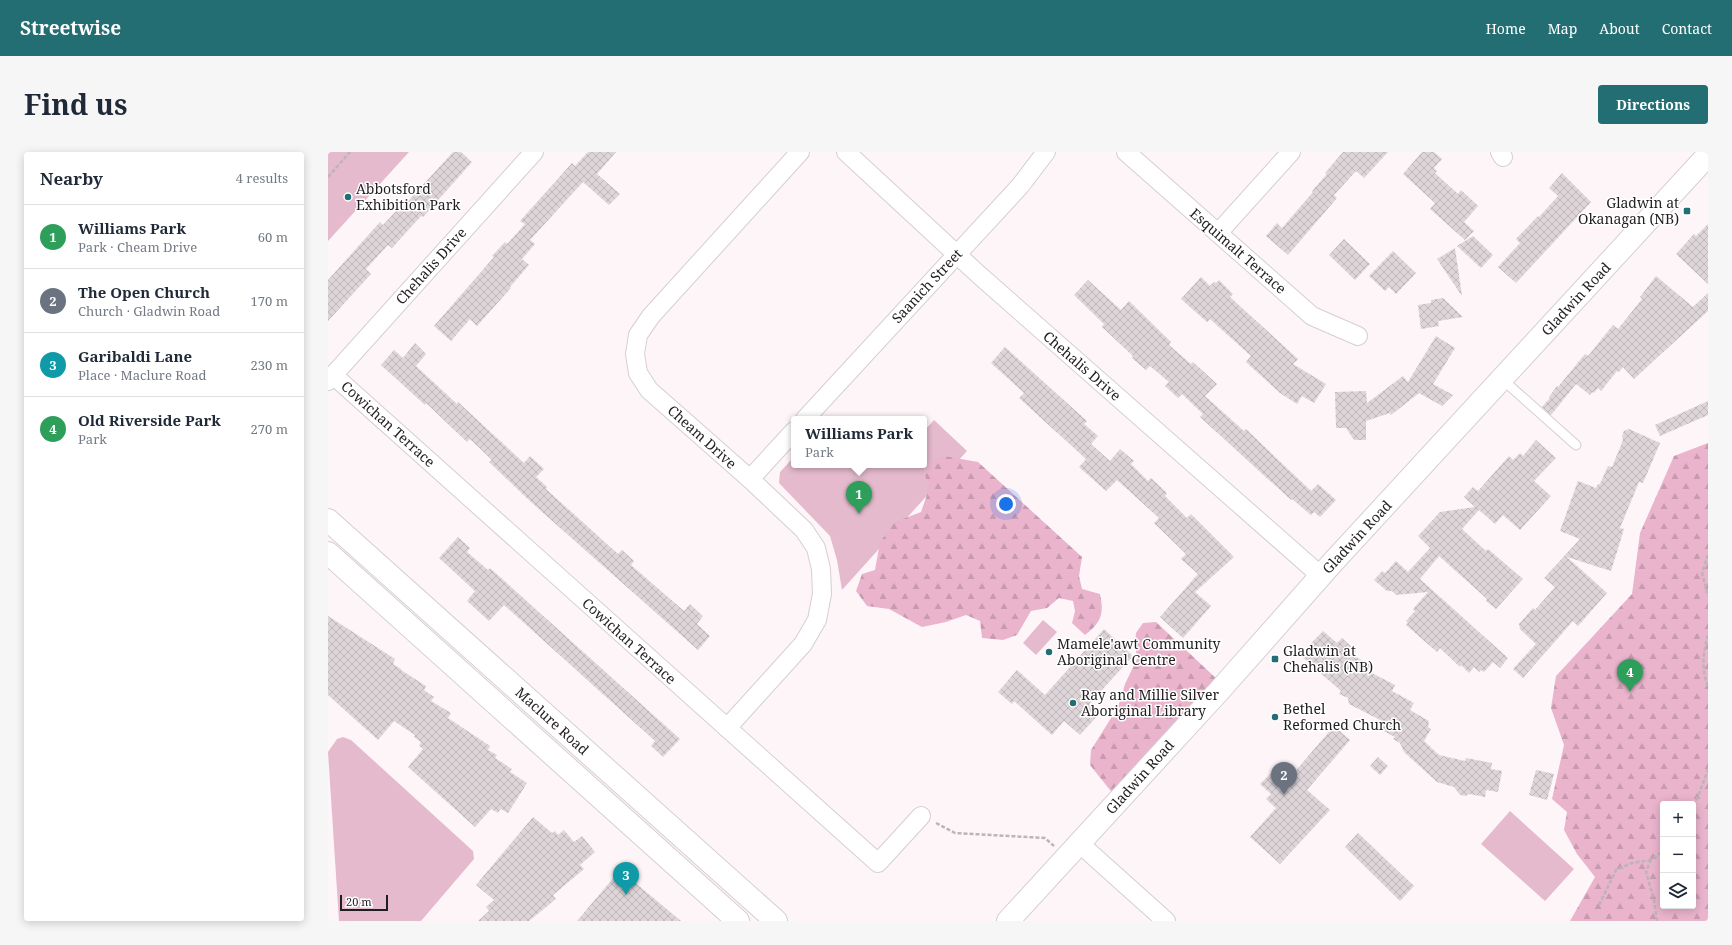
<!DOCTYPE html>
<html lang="en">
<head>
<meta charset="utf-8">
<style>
	body { margin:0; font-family:"Noto Serif",serif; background:#f6f6f7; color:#1f2937 }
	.controls { position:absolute; right:12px; bottom:12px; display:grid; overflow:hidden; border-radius:4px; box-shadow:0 2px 10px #0003 }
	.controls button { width:36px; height:36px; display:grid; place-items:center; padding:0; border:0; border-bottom:1px solid #e0e1e3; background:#fff; color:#1f2937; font:20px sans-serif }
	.scale { position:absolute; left:12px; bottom:10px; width:48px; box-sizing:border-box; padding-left:4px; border:2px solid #211e1f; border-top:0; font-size:11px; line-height:14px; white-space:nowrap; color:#211e1f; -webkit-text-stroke:3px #fff; paint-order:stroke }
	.you { position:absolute; left:678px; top:352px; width:14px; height:14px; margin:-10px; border:3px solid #fff; border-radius:50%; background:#1a73e8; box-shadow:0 0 0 6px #1a73e833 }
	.badge { display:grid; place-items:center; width:26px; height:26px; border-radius:50%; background:#236e73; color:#fff; font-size:13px; font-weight:700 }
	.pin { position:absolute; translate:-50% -33px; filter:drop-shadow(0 1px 2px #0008) }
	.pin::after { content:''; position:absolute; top:21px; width:14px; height:12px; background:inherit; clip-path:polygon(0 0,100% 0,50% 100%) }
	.popup { position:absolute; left:463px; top:264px; width:136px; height:52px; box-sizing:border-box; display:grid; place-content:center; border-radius:4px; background:#fff; filter:drop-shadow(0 1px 3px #0005); font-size:13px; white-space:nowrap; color:#747a83 }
	.popup b { font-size:15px; color:#1f2937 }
	.popup::after { content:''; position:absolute; left:50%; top:100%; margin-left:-8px; border:8px solid transparent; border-top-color:#fff }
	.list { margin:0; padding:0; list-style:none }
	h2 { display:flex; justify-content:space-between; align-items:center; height:52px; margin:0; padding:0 16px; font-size:17px }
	h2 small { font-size:13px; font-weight:400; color:#747a83 }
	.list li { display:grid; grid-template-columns:26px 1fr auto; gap:12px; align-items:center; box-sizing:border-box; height:64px; padding:0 16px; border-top:1px solid #e0e1e3 }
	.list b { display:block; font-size:15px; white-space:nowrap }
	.list p { margin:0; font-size:13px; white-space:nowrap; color:#747a83 }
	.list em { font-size:13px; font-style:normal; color:#747a83 }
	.icon { flex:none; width:22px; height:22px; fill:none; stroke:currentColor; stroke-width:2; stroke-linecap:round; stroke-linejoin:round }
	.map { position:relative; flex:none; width:1380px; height:769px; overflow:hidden; border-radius:4px }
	header { display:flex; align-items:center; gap:24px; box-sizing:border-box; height:56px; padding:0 20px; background:#236e73; color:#fff }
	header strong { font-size:19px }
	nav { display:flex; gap:22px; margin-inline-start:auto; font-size:14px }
	.intro { display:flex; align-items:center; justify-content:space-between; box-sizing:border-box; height:96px; padding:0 24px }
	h1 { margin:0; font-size:28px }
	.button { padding:10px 18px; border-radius:4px; background:#236e73; color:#fff; font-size:14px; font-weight:700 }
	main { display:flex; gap:24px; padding:0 24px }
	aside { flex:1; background:#fff; border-radius:4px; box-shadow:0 2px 10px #0003 }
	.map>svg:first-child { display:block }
	.green { fill:#e4bacc }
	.forest { fill:url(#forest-firs); fill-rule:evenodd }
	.building { fill:url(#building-cross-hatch) }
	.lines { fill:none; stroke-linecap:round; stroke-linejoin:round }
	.service-casing { stroke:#d6ced1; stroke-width:11 }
	.minor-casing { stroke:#d6ced1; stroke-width:20 }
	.secondary-casing { stroke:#d6ced1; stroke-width:24 }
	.path { stroke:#bcb4b7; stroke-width:2.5; stroke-dasharray:4 2; stroke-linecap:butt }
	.service { stroke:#fff; stroke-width:9 }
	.minor { stroke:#fff; stroke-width:18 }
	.secondary { stroke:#fff; stroke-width:22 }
	.poi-dot { fill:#236e73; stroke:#fff; stroke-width:1.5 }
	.labels { text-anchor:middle; stroke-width:3; stroke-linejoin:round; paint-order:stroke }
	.poi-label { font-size:14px; fill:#211e1f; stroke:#fff; text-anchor:start }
	.street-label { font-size:14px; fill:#211e1f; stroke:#fff }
</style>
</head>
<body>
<header>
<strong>Streetwise</strong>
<nav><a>Home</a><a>Map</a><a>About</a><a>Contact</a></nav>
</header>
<div class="intro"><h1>Find us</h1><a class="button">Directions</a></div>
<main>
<aside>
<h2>Nearby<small>4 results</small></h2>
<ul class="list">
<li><span class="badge" style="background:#2e9e5b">1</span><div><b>Williams Park</b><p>Park · Cheam Drive</p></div><em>60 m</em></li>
<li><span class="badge" style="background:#6b7280">2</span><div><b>The Open Church</b><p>Church · Gladwin Road</p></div><em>170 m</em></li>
<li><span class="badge" style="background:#0f9aa8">3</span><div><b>Garibaldi Lane</b><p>Place · Maclure Road</p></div><em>230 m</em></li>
<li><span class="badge" style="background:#2e9e5b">4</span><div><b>Old Riverside Park</b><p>Park</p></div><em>270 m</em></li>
</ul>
</aside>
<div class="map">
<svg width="1380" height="769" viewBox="0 0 1380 769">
	<defs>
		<pattern id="forest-firs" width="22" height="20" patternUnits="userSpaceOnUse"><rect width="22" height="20" fill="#eab4cc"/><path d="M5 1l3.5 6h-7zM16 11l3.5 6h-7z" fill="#c89aaf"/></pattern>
		<pattern id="building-cross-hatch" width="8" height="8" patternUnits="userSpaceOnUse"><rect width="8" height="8" fill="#ded5d9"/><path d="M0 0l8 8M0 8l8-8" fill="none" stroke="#beb6ba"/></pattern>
	</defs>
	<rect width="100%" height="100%" fill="#fef5f9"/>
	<g class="green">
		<polygon points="0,0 81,0 0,89"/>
		<polygon points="606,268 639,299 514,438 509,408 502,384 451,331 452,320 466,305 466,313 596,313 596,279"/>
		<polygon points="715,468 729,480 708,503 695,491"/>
		<polygon points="15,585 23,588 145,699 146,707 93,769 11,769 0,600 9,587"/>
		<polygon points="1182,659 1246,717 1217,749 1153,692"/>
	</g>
	<g class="forest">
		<path d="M1380,291v478h-138l25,-44 -18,-23 -13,-24 3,-18 -15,-13 12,-54 -13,-37 5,-32 76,-82 8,-61 34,-77zM1335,652h30v102h-30z"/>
		<path d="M616,304l34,6 104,95 -3,19 3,13 18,5c4,19 2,28 -15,41l-13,-12 3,-12 -2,-10 -14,-3 -12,10 -16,3 -14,24 -14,5 -21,-2 -2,-17 -14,-6 -20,7 -24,5 -33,-18 -22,-3 -11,-15 6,-17 13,-4 5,-28 15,-20 26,-10 8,-23 -4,-14 7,-14z"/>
		<polygon points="828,470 892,530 786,643 762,613 763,598 790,555 797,532 809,507 807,491 808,481 815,471"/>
	</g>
	<g class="building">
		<polygon points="125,0 133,0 144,10 95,65 93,64 64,96 60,93 38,117 43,122 0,169 0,128 52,70 55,73 70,57 72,58"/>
		<polygon points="260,0 288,0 269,22 292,42 281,53 255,30 202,88 207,92 194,107 201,113 182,135 183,136 149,174 142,167 123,189 106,174 166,105 164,104 177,90 179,92 197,72 192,69 244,11 247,14"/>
		<polygon points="1015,0 1060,0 1036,26 1028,19 1006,43 1009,46 960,103 938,84 949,71 954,76 985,40 984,39 999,22 997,21"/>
		<polygon points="1094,0 1106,0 1114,7 1106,16 1109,19 1107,21 1130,42 1133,38 1150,54 1136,70 1146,79 1137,88 1102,57 1107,51 1075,22"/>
		<polygon points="1234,21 1263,50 1188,131 1170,115 1192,91 1188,87 1210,64 1211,65 1230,44 1221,36"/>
		<polygon points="1380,72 1380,132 1348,102 1366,82 1368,84"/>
		<polygon points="1145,84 1165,103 1153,116 1129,94"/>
		<polygon points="1016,87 1042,112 1027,128 1001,103"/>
		<polygon points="1127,96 1134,144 1109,107"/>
		<polygon points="1065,99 1088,121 1068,142 1061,135 1057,139 1041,124"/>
		<polygon points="1328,124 1365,155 1380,141 1380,159 1306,227 1295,215 1291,220 1289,219 1273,239 1270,236 1266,241 1264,240 1262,243 1248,232 1223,263 1214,255 1222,246 1221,245 1229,234 1230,235 1257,202 1260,204 1285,173 1290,177 1314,147 1312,145"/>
		<polygon points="873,125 882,134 886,130 888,131 891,128 905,142 902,145 970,207 965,212 998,232 986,251 974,244 969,252 952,241 918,210 923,204 882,167 879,170 853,147"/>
		<polygon points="760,128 793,158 801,149 843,190 841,193 863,212 865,210 889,232 877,244 916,279 918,277 983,339 990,332 1008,348 992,365 986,360 983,363 964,347 963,348 872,265 875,262 854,242 850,246 837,234 841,230 822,214 818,218 804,206 805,204 774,175 776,172 746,143"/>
		<polygon points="1115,146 1135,165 1110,169 1111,174 1093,177 1090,153 1103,151 1103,148"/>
		<polygon points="1108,184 1127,196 1105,232 1125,243 1114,254 1091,241 1063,263 1062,261 1038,269 1038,288 1026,288 1018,276 1008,276 1007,240 1038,239 1039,251 1075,224 1080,230"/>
		<polygon points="87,191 98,202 88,214 129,252 130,250 196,311 202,304 216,317 208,325 219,335 218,337 290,402 294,398 306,409 303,413 356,459 362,452 375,464 369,472 382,484 370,498 204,351 161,310 164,308 142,287 139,290 98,251 97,253 53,213 66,198 75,206"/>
		<polygon points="677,195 759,269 756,272 770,284 763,292 782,309 792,297 806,309 803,312 820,329 823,326 839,341 837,344 859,366 863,362 906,405 867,440 883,454 855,486 832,465 870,422 853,407 858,402 826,371 831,366 789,328 778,339 751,315 758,307 691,246 696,241 663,211"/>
		<polygon points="1380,249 1380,263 1332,284 1327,273"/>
		<polygon points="1301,277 1332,291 1315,331 1311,330 1292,376 1296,377 1283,419 1239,405 1279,441 1250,474 1245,469 1195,526 1185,517 1208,492 1192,477 1191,472 1205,456 1207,458 1227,435 1216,426 1252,387 1232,379 1250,329 1268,336 1270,332 1272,332 1280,314 1284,315 1295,288 1294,284 1296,279"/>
		<polygon points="1208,288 1228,306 1206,329 1223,344 1192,378 1175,363 1167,372 1151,358 1134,377 1158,399 1160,397 1195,427 1168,457 1158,449 1159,447 1111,404 1092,427 1180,506 1172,516 1165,510 1156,520 1153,518 1151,520 1146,515 1141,521 1133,513 1132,515 1112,496 1109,500 1078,473 1080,471 1078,469 1087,459 1085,457 1100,440 1068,443 1064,439 1059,439 1046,428 1054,419 1057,421 1068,409 1080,420 1102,396 1090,384 1112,360 1147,355 1136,345 1145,335 1150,339 1181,304 1185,308 1192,301 1195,304"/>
		<polygon points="130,385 142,396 139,400 160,418 162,416 352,587 335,605 323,594 327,589 176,453 161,469 139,449 147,439 111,406"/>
		<polygon points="0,464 67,507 65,512 73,517 73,518 98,534 96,538 106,545 103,549 123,561 120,566 162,594 160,598 169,603 167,606 184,617 182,620 199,631 180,661 173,657 170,661 163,657 147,675 80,615 95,597 91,594 93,590 86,585 87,583 66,569 50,588 0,543"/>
		<polygon points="776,477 805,504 762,551 773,560 752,583 736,569 724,583 686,549 684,552 670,540 689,518 717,543"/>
		<polygon points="995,479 1009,491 1014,486 1028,499 1024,503 1043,513 1040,519 1067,533 1064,539 1086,551 1082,558 1101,569 1100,575 1103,577 1096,589 1111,603 1137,609 1138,606 1164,611 1163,617 1174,619 1170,640 1158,638 1157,645 1141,642 1138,644 1132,643 1126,635 1109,630 1076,600 1072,591 1065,587 1067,585 1050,576 1054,569 1021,552 1020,546 1011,542 1013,539 972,503"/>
		<polygon points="1006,574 1022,588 979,638 1002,658 952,712 922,685 948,656 938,647 943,642 932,632 947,617 957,626 961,621 964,623"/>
		<polygon points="1050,605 1060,614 1052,623 1042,614"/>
		<polygon points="1208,618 1226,622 1219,648 1201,643"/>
		<polygon points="205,665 224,681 227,679 230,683 236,678 246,690 254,684 267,700 252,713 256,717 225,743 228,747 201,769 150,769 161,759 158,755 166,748 148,733"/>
		<polygon points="1030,681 1086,734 1072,749 1017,695"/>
		<polygon points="292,718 353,769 249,769"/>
	</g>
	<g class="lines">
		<defs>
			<polyline id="service" points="1174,227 1248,293"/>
			<g id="minor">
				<polyline points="518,0 650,122 993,424"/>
				<polyline points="798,0 984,164 1030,184"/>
				<polyline points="1172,0 1175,5"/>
				<polyline points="890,81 963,0"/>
				<polyline points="5,223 550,711 593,664"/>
				<polyline points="0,229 206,0"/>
				<polyline points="477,267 692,34 718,0"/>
				<polyline points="422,327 466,279"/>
				<polyline points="399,576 475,492 489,468 494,442 493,417 488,396 476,378 422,327 321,238 310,221 307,202 310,183 323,164 472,0"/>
				<polyline points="751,691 838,769"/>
			</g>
			<g id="secondary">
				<polyline points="0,368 448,769"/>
				<polyline points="0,401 410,769"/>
				<polyline points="680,769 891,539 1005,410 1380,3"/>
			</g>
		</defs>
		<use href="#service" class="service-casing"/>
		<use href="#minor" class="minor-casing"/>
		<use href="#secondary" class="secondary-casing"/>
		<g class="path">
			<polyline points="0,25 22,0"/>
			<polyline points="1380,403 1374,421 1380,444"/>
			<path d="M1380,483c-5,17 -7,34 0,51"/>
			<polyline points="1365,653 1367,652 1380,618"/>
			<polyline points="608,671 627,681 717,686 726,694"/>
			<polyline points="1271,753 1288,718 1304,711 1323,708"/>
			<polyline points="1329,769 1326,748 1318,720 1323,708 1335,699"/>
		</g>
		<use href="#service" class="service"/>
		<use href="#minor" class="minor"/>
		<use href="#secondary" class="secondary"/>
	</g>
	<g class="poi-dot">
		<circle cx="20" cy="45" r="4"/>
		<rect x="1355" y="55" width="8" height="8" rx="2"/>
		<circle cx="721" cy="500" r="4"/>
		<rect x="943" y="503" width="8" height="8" rx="2"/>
		<circle cx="745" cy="551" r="4"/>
		<circle cx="947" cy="565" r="4"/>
	</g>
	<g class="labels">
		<g class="poi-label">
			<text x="28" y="42">Abbotsford<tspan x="28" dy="16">Exhibition Park</tspan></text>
			<text x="1351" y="56" text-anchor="end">Gladwin at<tspan x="1351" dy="16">Okanagan (NB)</tspan></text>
			<text x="729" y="497">Mamele'awt Community<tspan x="729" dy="16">Aboriginal Centre</tspan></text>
			<text x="955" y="504">Gladwin at<tspan x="955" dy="16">Chehalis (NB)</tspan></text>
			<text x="753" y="548">Ray and Millie Silver<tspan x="753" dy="16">Aboriginal Library</tspan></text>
			<text x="955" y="562">Bethel<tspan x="955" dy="16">Reformed Church</tspan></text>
		</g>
		<g class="street-label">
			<text transform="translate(910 99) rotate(41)" y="5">Esquimalt Terrace</text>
			<text transform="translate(103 114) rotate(-48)" y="5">Chehalis Drive</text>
			<text transform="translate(599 134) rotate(-47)" y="5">Saanich Street</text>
			<text transform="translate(1248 147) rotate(-47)" y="5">Gladwin Road</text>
			<text transform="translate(754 214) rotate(41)" y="5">Chehalis Drive</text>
			<text transform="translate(60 272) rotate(42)" y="5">Cowichan Terrace</text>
			<text transform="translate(374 285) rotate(42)" y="5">Cheam Drive</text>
			<text transform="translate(1029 385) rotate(-47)" y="5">Gladwin Road</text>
			<text transform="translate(301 489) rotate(42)" y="5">Cowichan Terrace</text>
			<text transform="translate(224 569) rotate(42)" y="5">Maclure Road</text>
			<text transform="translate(812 625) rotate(-48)" y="5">Gladwin Road</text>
		</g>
	</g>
</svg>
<div class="controls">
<button>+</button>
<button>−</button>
<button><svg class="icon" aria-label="layers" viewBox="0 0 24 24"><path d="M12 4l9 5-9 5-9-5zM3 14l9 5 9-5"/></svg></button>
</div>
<div class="scale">20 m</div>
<div class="you"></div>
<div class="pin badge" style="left:531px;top:362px;background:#2e9e5b">1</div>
<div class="popup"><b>Williams Park</b>Park</div>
<div class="pin badge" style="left:956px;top:643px;background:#6b7280">2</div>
<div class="pin badge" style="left:298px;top:743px;background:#0f9aa8">3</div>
<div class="pin badge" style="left:1302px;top:540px;background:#2e9e5b">4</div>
</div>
</main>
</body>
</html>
